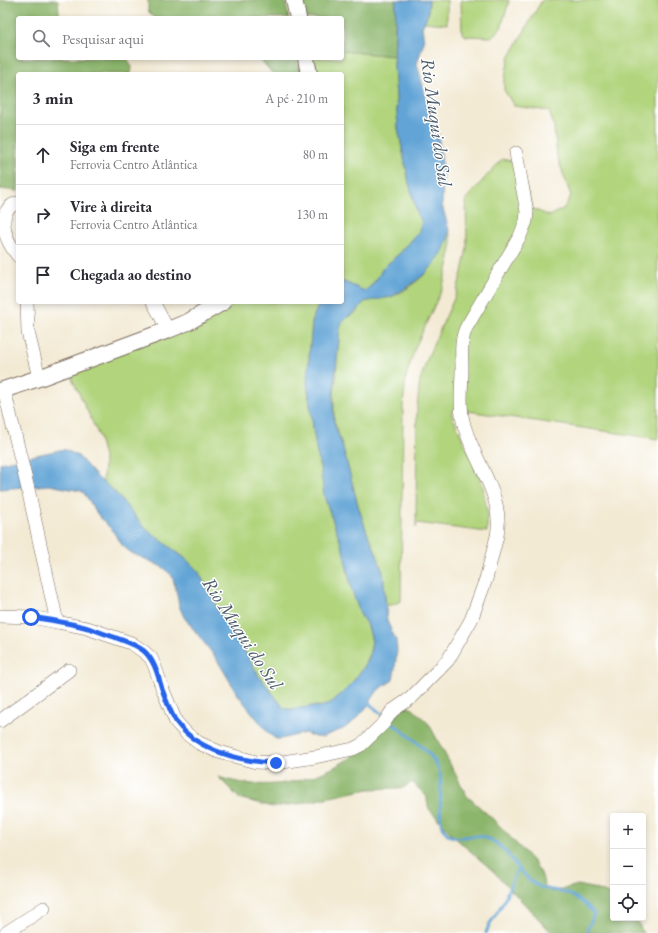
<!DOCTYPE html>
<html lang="pt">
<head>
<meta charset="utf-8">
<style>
	body { margin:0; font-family:"EB Garamond",serif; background:#f7f7f7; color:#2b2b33 }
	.controls { position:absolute; right:12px; bottom:12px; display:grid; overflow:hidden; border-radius:4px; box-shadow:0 2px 6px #0003 }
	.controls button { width:36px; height:36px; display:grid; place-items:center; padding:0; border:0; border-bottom:1px solid #e1e1e2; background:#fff; color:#2b2b33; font:20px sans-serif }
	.stop { position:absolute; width:12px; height:12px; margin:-9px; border:3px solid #2563eb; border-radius:50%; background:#fff }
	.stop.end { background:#2563eb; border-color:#fff; box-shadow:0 1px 4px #0008 }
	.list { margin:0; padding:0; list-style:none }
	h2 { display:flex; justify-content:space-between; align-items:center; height:52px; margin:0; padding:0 16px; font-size:17px }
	h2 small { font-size:13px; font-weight:400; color:#7c7c81 }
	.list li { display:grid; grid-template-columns:26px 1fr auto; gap:12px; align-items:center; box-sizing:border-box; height:60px; padding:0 16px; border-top:1px solid #e1e1e2 }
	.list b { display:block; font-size:15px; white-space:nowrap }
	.list p { margin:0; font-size:13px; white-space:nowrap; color:#7c7c81 }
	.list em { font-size:13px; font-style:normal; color:#7c7c81 }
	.icon { flex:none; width:22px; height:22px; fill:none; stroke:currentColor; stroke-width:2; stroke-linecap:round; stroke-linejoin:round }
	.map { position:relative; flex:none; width:658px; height:933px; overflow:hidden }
	.search { position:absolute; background:#fff; box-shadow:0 2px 6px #0003; left:16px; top:16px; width:328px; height:44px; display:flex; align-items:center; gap:10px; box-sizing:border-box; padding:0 14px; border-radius:4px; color:#7c7c81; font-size:15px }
	.panel { position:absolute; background:#fff; box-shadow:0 2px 6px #0003; left:16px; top:72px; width:328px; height:232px; border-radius:4px }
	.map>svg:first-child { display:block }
	.green { fill:#b1d47d; stroke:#767f4e }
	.forest { fill:#8cb66c; stroke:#647045 }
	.water { fill:#62a4d6; stroke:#4e677a }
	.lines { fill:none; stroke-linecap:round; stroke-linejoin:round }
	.stream { stroke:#62a4d6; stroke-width:3 }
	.minor-casing { stroke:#7b6d5e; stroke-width:14 }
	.major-casing { stroke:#7b6d5e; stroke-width:18 }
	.minor { stroke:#fff; stroke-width:13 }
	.major { stroke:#fff; stroke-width:16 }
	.route { stroke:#2563eb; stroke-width:5 }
	.labels { text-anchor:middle; stroke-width:3; stroke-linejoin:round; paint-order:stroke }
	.water-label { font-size:19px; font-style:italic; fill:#4b5b68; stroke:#fff }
</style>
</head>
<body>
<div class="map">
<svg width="658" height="933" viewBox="0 0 658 933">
	<rect width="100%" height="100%" fill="#fff"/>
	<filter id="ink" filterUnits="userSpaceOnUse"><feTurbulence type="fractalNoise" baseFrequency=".025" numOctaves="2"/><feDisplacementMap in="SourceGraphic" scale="8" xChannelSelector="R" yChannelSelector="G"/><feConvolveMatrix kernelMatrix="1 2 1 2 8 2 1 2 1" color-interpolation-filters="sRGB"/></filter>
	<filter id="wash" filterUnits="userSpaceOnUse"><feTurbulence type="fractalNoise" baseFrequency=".012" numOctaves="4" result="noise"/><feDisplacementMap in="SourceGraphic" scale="16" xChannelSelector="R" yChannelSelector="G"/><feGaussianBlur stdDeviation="0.9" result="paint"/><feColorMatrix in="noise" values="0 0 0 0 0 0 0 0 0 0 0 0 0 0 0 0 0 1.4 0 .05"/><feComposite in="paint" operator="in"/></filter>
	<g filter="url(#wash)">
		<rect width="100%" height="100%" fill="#f3ead4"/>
		<g class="green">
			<polygon points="429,0 447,0 447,24 424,22 428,14"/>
			<polygon points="461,0 509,0 509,1 501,28 491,37 466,36 462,33"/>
			<polygon points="542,0 658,0 658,439 454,409 451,413 482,482 487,511 487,532 417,523 416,528 417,407 420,380 429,354 456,294 462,272 467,248 466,199 502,159 517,162 533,209 550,216 564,208 571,196 557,156 554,127 549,111 514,106 504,90 504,82 509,58"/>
			<polygon points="342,51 394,56 394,67 398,128 409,183 417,213 421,220 422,223 418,233 400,253 383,268 378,277 370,287 364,291 342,281 342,74 314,74 311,58 342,58"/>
			<path d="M449,230c2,8 4,20 -1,28h2l-8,31 -27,59 -9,28 -3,30 -2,195 -9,4h-6l-3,-32 -6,-18 -9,-20 -9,-26 -16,-61 -9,-28v-23l6,-69c3,-12 9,-10 17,-16 3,-3 4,-8 7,-10 6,-4 20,-3 27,-5 26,-10 55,-40 58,-67z"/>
			<polygon points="232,302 320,302 312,321 307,382 316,449 321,472 325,499 343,549 348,574 358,606 361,616 368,626 372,641 369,656 364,667 348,688 332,702 324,706 312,706 296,709 286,709 283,707 259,676 242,646 222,616 198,571 186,559 146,529 114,491 103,482 104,458 99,436 69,372 223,309"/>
		</g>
		<g class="forest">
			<polygon points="0,0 58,0 59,14 57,18 18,18 18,58 127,58 132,67 131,74 18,74 18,191 0,189"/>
			<polygon points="148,0 285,0 289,18 155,18 148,11"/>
			<polygon points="300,0 396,0 394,56 342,51 342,18 304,18"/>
			<polygon points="259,58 297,58 299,74 273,74"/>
			<path d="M401,704l12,5 16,15 38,72 26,23 39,41 9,13 4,14 8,5 25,-7 18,4 15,6 2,2v21h23l7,15h-91l-59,-62 -41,-36 -23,-26 -3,-13 -14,-14 -9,6 -35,1 -70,15 -25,3 -35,-9h1l-21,-21c41,13 82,9 120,-12 7,-4 15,-8 20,-13 16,-15 29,-32 43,-48z"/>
		</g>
		<polygon class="water" points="396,0 429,0 428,14 422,27 424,42 417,64 426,97 432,110 437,125 443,171 442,205 449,230 448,240 442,253 433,265 425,274 409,286 391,297 364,302 357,311 343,320 340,328 333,399 334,423 343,448 359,509 368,535 377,555 383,573 387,621 396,640 397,650 395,668 393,680 378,690 366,708 352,723 343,729 327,735 324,737 315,737 305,733 281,739 276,739 269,734 238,695 216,658 184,617 179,606 176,589 172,576 164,568 148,560 131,553 122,545 112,530 98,515 84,493 81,491 49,485 0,489 0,463 64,449 78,456 98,478 114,491 146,529 186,559 198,571 222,617 242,646 259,676 284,708 291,710 312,706 322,707 332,702 348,688 364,667 369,659 372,641 368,626 361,616 352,591 343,549 324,496 321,472 316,449 307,382 312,324 314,315 320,302 342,302 342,281 365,291 370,287 378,277 383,268 400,253 418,233 422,223 421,220 417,213 409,183 398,128 394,67"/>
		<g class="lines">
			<g class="stream">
				<polyline points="367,702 384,716"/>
				<path d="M390,721c15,13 48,33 50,54 2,15 -1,31 1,46 7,29 27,9 46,17 22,9 29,34 48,46 7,5 16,6 24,7 14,3 27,12 35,23l-8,19"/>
				<polyline points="486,933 489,925 503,903 518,867"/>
			</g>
		</g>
	</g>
	<g filter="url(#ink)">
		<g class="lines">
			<defs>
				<g id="minor">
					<path d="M18,203c-6,1 -9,4 -12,9 -6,15 2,31 12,44"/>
					<polyline points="27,302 28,332 39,378"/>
					<polyline points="153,302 168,330"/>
					<polyline points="0,616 31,617 57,622 28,489 4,389"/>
					<path d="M57,622l30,6 44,15 12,8 8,7 4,9 8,23 13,32 11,12 12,9 20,9 37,10 20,1 39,-6 38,-8 8,-4 23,-22 8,-12 19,-13 37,-38 23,-40 15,-41 11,-43c8,-42 -25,-76 -34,-115 -4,-16 -1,-35 -1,-52 0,-14 -2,-28 4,-41l54,-92 6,-15 1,-9 -11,-59"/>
					<polyline points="0,721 69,670"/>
					<polyline points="6,933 44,908"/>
				</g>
				<g id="major">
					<polyline points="294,0 298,18"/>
					<polyline points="306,58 309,74"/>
					<polyline points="0,391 39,378 168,330 188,322 223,302"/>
				</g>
			</defs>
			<use href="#minor" class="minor-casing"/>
			<use href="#major" class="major-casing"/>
			<use href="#minor" class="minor"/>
			<use href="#major" class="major"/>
		</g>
	</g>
	<g class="lines" filter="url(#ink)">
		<path class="route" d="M31,617c19,3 39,6 57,11 9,3 17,6 26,9 10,4 22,7 30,14 11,10 14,25 18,38 4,11 9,25 15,34 21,28 66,39 99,40"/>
	</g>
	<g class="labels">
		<g class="water-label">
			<text transform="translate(437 122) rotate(82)" y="7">Rio Muqui do Sul</text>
			<text transform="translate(243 633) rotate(57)" y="7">Rio Muqui do Sul</text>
		</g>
	</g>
</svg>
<div class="controls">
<button>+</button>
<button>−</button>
<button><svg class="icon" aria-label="locate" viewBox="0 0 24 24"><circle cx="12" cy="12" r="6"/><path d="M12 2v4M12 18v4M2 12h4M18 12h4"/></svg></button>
</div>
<div class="stop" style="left:31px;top:617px"></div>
<div class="stop end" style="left:276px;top:763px"></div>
<div class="search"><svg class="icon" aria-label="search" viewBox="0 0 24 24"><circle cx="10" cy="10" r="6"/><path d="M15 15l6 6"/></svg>Pesquisar aqui</div>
<section class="panel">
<h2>3 min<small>A pé · 210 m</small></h2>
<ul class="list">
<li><svg class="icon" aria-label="ahead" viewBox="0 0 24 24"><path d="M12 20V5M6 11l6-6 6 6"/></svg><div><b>Siga em frente</b><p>Ferrovia Centro Atlântica</p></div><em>80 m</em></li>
<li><svg class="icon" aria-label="right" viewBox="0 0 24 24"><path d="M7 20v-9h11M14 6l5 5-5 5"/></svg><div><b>Vire à direita</b><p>Ferrovia Centro Atlântica</p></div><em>130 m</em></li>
<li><svg class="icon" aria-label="arrive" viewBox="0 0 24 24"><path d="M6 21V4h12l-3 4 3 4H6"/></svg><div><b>Chegada ao destino</b></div></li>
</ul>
</section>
</div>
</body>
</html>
